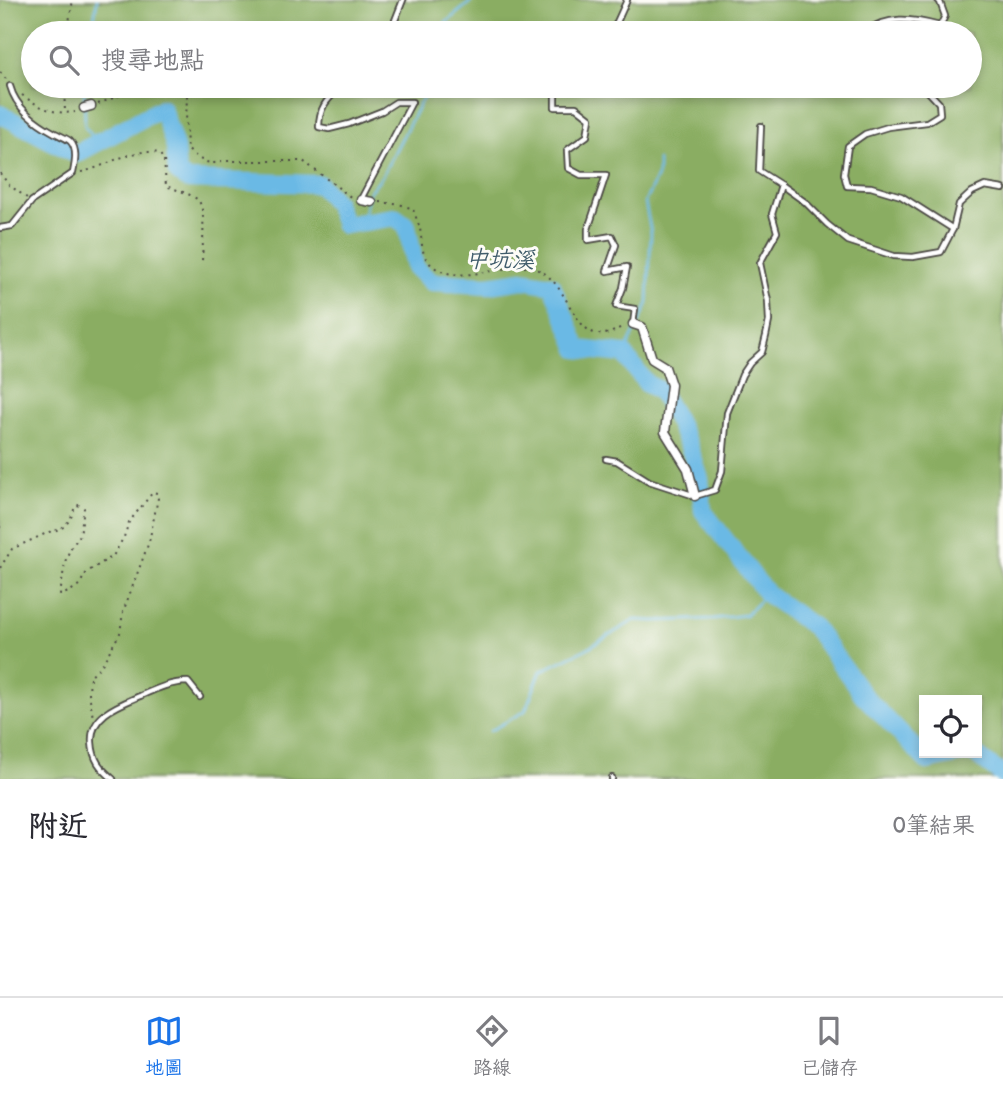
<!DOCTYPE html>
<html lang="zh-TW">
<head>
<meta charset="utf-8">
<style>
	body { margin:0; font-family:"Balsamiq Sans","LXGW WenKai TC",sans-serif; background:#f7f7f7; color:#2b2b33 }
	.controls { position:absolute; right:21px; bottom:21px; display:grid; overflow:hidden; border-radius:0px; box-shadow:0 4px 10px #0003 }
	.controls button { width:63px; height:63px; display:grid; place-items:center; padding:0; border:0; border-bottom:2px solid #e1e1e2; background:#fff; color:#2b2b33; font:35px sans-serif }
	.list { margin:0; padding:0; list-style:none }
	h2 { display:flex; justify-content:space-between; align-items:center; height:91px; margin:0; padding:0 28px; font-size:30px }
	h2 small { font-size:23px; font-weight:400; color:#7c7c81 }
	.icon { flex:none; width:38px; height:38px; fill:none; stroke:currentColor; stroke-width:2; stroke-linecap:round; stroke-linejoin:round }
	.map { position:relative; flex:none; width:1003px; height:779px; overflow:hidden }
	.search { position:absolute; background:#fff; box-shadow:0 4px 10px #0003; left:21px; right:21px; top:21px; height:77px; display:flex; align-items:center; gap:18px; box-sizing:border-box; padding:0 24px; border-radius:38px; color:#7c7c81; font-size:26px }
	.sheet { height:217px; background:#fff }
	nav { display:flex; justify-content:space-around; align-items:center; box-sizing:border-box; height:98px; border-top:2px solid #e1e1e2; background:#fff; font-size:19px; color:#7c7c81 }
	nav a { display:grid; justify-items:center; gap:4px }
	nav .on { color:#1a73e8 }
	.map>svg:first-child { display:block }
	.forest { fill:#8aad62; stroke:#5a6c46; stroke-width:2; fill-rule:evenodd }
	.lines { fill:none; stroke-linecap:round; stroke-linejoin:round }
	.stream { stroke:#6bb9e5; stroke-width:2.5 }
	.river { stroke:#6bb9e5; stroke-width:18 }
	.service-casing { stroke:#494643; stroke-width:8 }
	.minor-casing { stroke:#494643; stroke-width:11 }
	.path { stroke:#494643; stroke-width:2; stroke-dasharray:2 5; stroke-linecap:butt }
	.service { stroke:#fff; stroke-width:4.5 }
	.minor { stroke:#fff; stroke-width:8 }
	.labels { text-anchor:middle; stroke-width:6; stroke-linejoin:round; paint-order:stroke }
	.water-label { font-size:23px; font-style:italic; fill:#415d6c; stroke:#fdfcf7 }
</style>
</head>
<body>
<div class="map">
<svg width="1003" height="779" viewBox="0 0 1003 779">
	<rect width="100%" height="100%" fill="#fdfcf7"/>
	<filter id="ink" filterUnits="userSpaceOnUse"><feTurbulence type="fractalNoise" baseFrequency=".0143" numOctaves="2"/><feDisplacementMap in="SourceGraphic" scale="14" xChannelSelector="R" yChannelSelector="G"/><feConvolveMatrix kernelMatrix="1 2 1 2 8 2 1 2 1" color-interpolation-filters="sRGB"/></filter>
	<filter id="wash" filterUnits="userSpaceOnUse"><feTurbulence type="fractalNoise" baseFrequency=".00686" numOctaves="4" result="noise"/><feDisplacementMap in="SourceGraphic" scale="28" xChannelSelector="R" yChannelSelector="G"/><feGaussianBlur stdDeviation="1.57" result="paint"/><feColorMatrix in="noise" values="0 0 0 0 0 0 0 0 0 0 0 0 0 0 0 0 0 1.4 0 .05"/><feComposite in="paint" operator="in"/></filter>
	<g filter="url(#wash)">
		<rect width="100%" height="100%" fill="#f4e2c8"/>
		<path class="forest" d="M0,0h1003v779h-1003zM33,33h937v53h-937zM924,700h53v53h-53z"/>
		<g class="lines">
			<g class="stream">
				<polyline points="92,33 97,0"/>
				<polyline points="441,33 444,24 473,0"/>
				<polyline points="84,86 85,127 97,142"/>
				<polyline points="362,222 369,192 382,176 429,86"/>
				<polyline points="639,323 648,303 649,278 651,233 645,202 658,174 658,160"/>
				<polyline points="624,354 636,329"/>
				<polyline points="490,731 525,711 541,671 586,649 635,620 654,621 713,619 745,615 767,594"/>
			</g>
			<g class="river">
				<polyline points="0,114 76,154 162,108 175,147 177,172 187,180 319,184 336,203 344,225 395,217 407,226 415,267 431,282 488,285 523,280 552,285 578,349 624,354 647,384 659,390 675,417 689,446 700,479 703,511 767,594 814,627 863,695 927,761 965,753"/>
				<polyline points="973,753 1003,775"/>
			</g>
		</g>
	</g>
	<g filter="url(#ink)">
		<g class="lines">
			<defs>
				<g id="service">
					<polyline points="390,33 403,0"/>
					<polyline points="612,33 627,0"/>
					<path d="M862,33c27,-18 48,-15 78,-7l5,-10 -5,-14 -2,-2"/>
					<path d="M341,86c-14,14 -22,21 -22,41l10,2 20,-5 33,-13 14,-9h16l-51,97"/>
					<polyline points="357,86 368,86"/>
					<polyline points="561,86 555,92 555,107 576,107 590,118 587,136 567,150 568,168 581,175 606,175 588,229 588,240 612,236 616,245 607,271 627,267 623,288 616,306 635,309 633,324"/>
					<polyline points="923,86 939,103 940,114 927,122 888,127 865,134 848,146 844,174 847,186 871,187 901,196 953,229"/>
					<polyline points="761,126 759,171 781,185"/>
					<path d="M0,228l12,-2 20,-25 41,-28c2,-10 5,-24 -3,-32 -4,-3 -11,-6 -15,-8 -20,-11 -39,-25 -45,-47"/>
					<polyline points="606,459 617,461 649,481 695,496 715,490 722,471 727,413 742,375 750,363 762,352 766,336 769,321 768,301 760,263 777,232 772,214 781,185 805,202 827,224 848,241 894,256 913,257 941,252 953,229 959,204 972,192 985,186 1003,189"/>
					<path d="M113,779c-13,-11 -20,-19 -21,-37 -2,-27 27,-37 48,-46 16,-7 31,-14 48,-14l12,15"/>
					<polyline points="612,779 612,778"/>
				</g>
				<g id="minor">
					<polyline points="84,108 91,106"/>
					<polyline points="361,200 372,202"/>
					<polyline points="633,324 642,327 652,359 665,367 671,385 665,432 688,469 695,496"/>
				</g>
			</defs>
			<use href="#service" class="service-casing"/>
			<use href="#minor" class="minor-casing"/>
			<g class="path">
				<polyline points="67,33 73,0"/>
				<polyline points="0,72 6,79"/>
				<polyline points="64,86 65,112"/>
				<path d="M177,86l10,9 -1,27 1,27c11,9 20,18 34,12h82l49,37"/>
				<path d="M22,95c17,12 32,20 53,17"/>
				<polyline points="98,104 133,90 151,86"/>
				<path d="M81,172c27,-5 48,-25 78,-19l5,7 2,26c10,4 24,7 32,14 9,10 4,49 4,63"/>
				<polyline points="0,173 9,185 27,198"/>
				<path d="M380,202l22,3 11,4c2,6 5,13 7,20 2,9 1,23 7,31 22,28 66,7 96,7 6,0 11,0 16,3 35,17 36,88 84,56"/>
				<polyline points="0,526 0,528"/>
				<polyline points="0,568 12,549 49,532 61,529 70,520 75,507 79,505 84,508 80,535 70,549 65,562 60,595 69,592 79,585 87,572 113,556 124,537 129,522 153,492 157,493 158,498 149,542 123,612 120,633 101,666 90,676 89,693 93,718"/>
			</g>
			<use href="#service" class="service"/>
			<use href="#minor" class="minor"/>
		</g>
	</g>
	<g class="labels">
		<g class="water-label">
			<text transform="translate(500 259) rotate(1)" y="8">中坑溪</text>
		</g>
	</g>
</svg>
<div class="controls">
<button><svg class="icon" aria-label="locate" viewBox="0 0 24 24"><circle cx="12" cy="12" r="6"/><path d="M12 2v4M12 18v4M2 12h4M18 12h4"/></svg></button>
</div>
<div class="search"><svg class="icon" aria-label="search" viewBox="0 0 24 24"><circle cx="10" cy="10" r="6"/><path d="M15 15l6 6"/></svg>搜尋地點</div>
</div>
<section class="sheet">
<h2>附近<small>0筆結果</small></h2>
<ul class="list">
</ul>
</section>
<nav>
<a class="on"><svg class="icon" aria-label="map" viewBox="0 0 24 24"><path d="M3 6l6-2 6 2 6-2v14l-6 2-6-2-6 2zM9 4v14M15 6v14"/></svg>地圖</a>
<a><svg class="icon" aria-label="directions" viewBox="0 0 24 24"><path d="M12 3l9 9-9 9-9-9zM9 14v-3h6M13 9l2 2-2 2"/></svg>路線</a>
<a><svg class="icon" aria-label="saved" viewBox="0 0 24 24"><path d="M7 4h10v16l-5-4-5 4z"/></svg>已儲存</a>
</nav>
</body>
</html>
